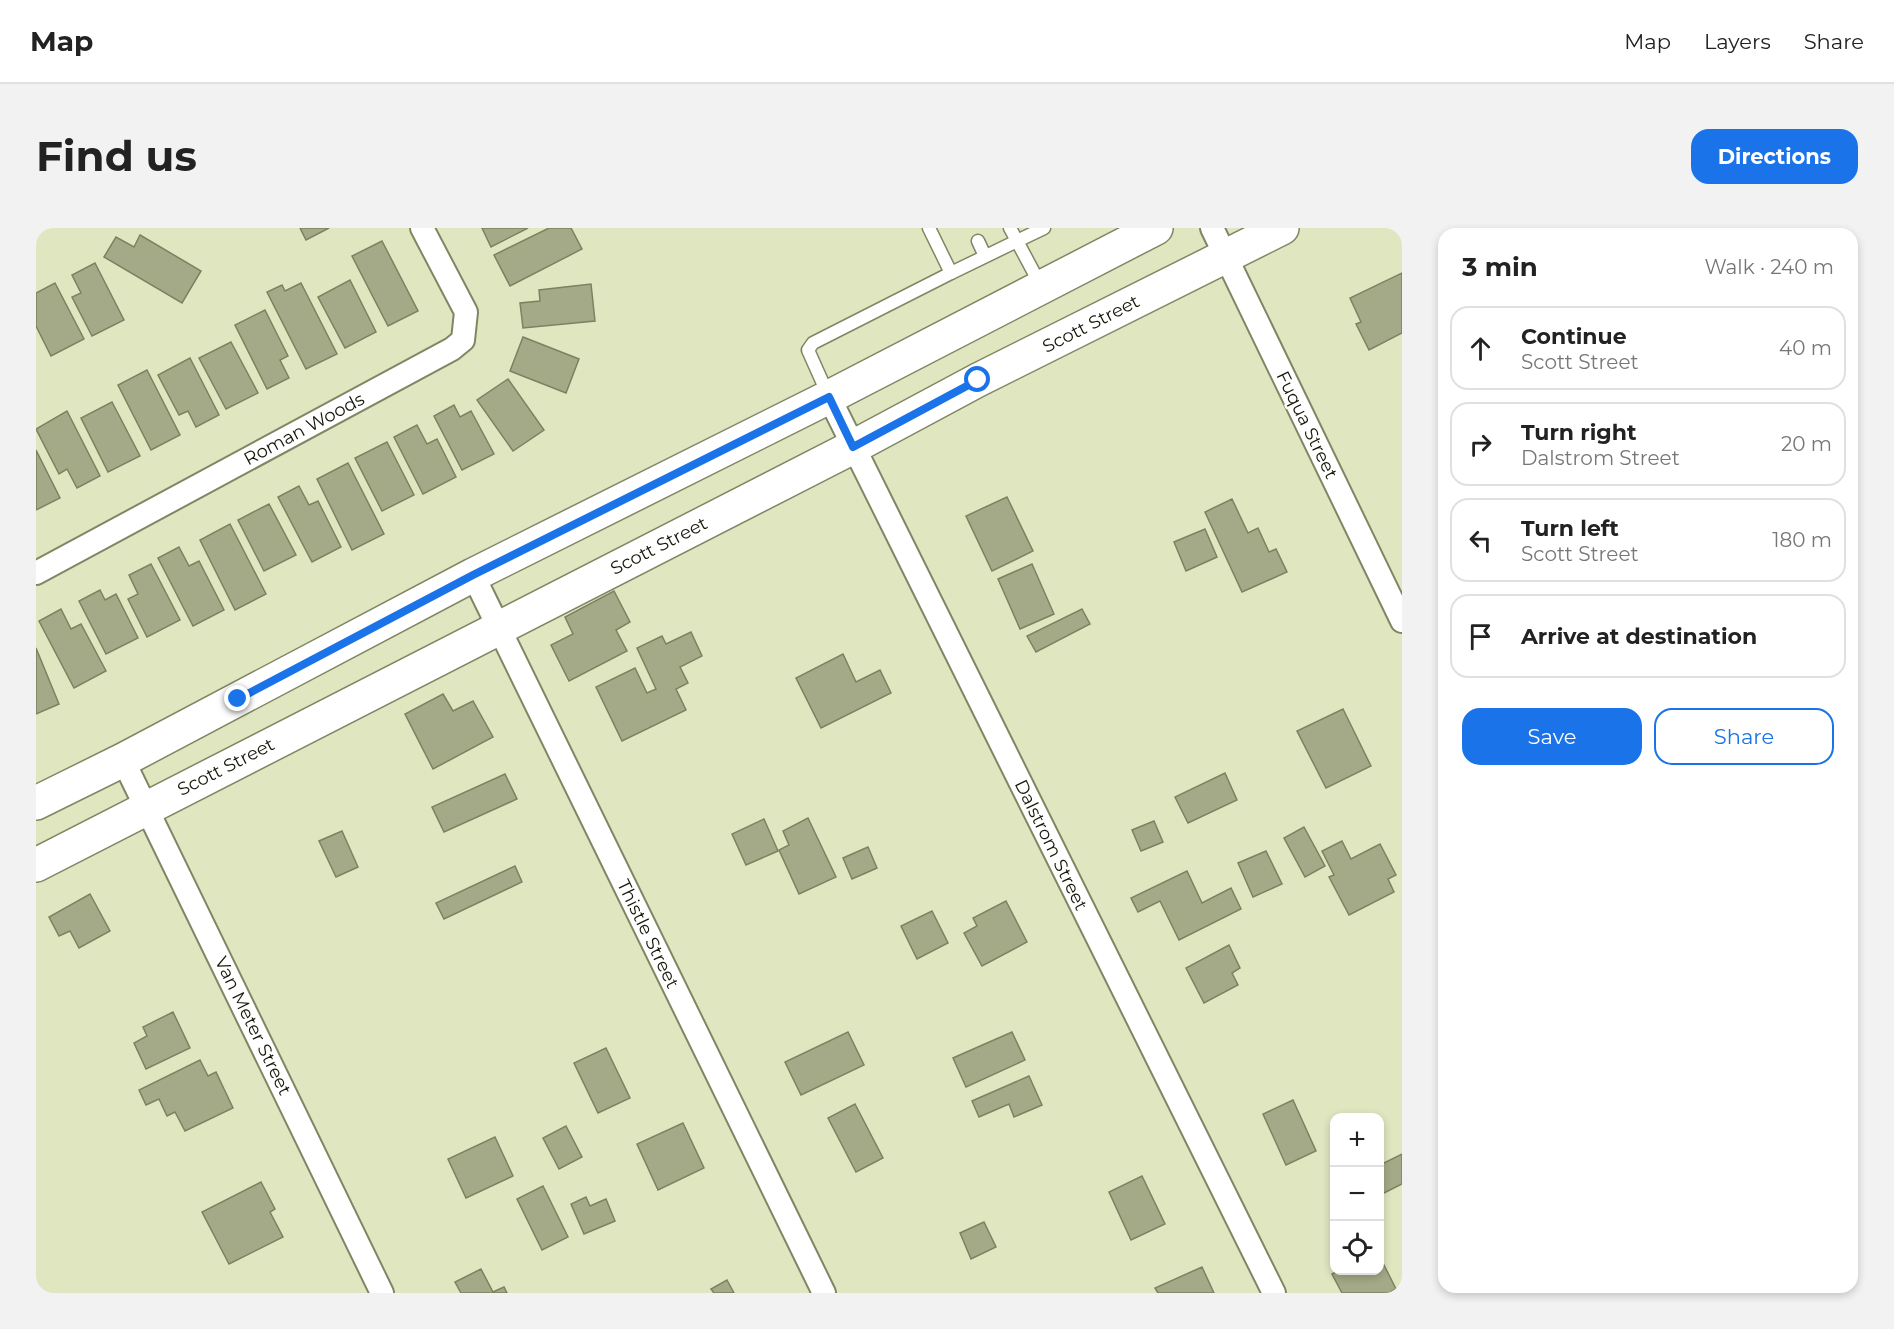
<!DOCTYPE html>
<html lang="en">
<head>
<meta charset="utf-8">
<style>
	body { margin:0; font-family:Montserrat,sans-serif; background:#f2f2f2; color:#222 }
	.controls { position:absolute; right:18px; bottom:18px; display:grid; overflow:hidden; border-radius:12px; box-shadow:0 3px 9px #0003 }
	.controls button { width:54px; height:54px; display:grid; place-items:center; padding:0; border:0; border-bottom:2px solid #e0e0e0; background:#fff; color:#222; font:30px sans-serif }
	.stop { position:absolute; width:18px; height:18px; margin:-14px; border:4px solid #1a73e8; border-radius:50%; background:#fff }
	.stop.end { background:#1a73e8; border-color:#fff; box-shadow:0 2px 6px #0008 }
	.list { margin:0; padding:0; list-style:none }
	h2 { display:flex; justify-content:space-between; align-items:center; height:78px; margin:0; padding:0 24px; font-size:26px }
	h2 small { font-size:20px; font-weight:400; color:#767676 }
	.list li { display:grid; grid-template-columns:39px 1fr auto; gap:18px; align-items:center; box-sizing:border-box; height:84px; margin:0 12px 12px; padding:0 12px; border:2px solid #e0e0e0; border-radius:18px }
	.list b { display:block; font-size:22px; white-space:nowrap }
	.list p { margin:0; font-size:20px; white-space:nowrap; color:#767676 }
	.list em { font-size:20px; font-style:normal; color:#767676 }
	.actions { display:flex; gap:12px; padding:18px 24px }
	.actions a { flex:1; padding:14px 0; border:2px solid #1a73e8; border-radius:18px; text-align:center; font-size:21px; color:#1a73e8 }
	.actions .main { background:#1a73e8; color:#fff }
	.icon { flex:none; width:33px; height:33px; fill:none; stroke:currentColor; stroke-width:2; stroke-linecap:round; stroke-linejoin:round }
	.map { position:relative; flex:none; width:1366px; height:1065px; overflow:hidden; border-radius:18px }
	header { display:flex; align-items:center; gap:36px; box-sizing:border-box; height:84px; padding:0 30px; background:#fff; border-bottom:2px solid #e0e0e0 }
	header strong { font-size:28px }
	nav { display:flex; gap:33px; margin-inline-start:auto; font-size:21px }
	.intro { display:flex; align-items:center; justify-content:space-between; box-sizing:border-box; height:144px; padding:0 36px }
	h1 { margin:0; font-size:42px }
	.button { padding:15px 27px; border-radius:18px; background:#1a73e8; color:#fff; font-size:21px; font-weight:700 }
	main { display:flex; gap:36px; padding:0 36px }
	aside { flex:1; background:#fff; border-radius:18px; box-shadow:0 3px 9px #0003 }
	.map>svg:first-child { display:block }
	.building { fill:#a4aa87; stroke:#7c8260; stroke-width:1.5 }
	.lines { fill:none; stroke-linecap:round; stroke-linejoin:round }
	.service-casing { stroke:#808664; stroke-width:15 }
	.minor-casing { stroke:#808664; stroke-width:26 }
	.secondary-casing { stroke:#808664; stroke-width:36 }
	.service { stroke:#fff; stroke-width:12 }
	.minor { stroke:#fff; stroke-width:22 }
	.secondary { stroke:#fff; stroke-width:33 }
	.route { stroke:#1a73e8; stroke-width:8 }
	.labels { text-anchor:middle; stroke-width:5; stroke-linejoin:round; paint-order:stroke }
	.street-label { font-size:18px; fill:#151709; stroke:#fff }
</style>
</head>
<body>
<header>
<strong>Map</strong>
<nav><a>Map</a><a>Layers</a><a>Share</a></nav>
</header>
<div class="intro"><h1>Find us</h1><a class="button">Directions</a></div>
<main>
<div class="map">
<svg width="1366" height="1065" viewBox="0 0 1366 1065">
	<rect width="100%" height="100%" fill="#dfe6c0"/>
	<g class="building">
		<polygon points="264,0 293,0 270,12"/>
		<polygon points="446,0 492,0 455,19"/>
		<polygon points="513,0 535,0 546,21 474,58 458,27"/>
		<polygon points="104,7 165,43 146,75 68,29 80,9 98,19"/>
		<polygon points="346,13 382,83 352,98 316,28"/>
		<polygon points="59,35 88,92 56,108 36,69 45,65 36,47"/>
		<polygon points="1366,45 1366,105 1333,122 1320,96 1325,94 1314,70"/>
		<polygon points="314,52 340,104 309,120 282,69"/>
		<polygon points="19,55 48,111 15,128 0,98 0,65"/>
		<polygon points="265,55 301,126 270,141 231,64 246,57 249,63"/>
		<polygon points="555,56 559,93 487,100 484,75 504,73 503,62"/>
		<polygon points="229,82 252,128 244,132 253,150 231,161 199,97"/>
		<polygon points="487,109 543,131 530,165 474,143"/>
		<polygon points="195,114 222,165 190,181 163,130"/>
		<polygon points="154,130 183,187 160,199 152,183 143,187 122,147"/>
		<polygon points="111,142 144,207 115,222 82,157"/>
		<polygon points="472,151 508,202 477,223 441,172"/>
		<polygon points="76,174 104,228 72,244 45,190"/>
		<polygon points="418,177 424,189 435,183 458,226 426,242 398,188"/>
		<polygon points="31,183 64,248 41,260 31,241 23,246 0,201"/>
		<polygon points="381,197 391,216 401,211 420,249 387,266 358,209"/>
		<polygon points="351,214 378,267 346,283 319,230"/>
		<polygon points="0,222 24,270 0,282"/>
		<polygon points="312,235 348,306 316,322 281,251"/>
		<polygon points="263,258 273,277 282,273 305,319 276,334 242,269"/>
		<polygon points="971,269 997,323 956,343 930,288"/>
		<polygon points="1196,271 1212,305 1222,300 1233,324 1240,321 1251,344 1206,364 1169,284"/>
		<polygon points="233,276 260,327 228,343 202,292"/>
		<polygon points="194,296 230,366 199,382 164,312"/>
		<polygon points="1169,301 1181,329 1150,343 1138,314"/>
		<polygon points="143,319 153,338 163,333 188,382 157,398 122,330"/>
		<polygon points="115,336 144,392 111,409 92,371 102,366 93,347"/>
		<polygon points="996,336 1018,386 984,401 962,351"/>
		<polygon points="64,362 69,372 80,366 102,410 70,426 43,373"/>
		<polygon points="578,363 594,394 580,402 591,423 533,453 515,417 537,406 529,389"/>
		<polygon points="25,381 35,401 45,396 70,443 38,460 3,393"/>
		<polygon points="1046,381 1054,396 1000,424 991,408"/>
		<polygon points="655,404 666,428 644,439 652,455 640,461 650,482 586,513 560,459 599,440 611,465 620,461 601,420 626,408 630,416"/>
		<polygon points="0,420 23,476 0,486"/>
		<polygon points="807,426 820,454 844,442 855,465 785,500 760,450"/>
		<polygon points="407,466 417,483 437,473 457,509 397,541 369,486"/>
		<polygon points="1307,481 1335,538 1290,560 1261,503"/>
		<polygon points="1189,545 1201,572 1152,595 1139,569"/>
		<polygon points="469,546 481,571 408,604 396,579"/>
		<polygon points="772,590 800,649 763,666 743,622 753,617 747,603"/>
		<polygon points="728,591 742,623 710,637 696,606"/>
		<polygon points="1118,593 1127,614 1105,623 1096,602"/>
		<polygon points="1268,599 1289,638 1269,649 1248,610"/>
		<polygon points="306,603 322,639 300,649 283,613"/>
		<polygon points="1306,613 1315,631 1344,616 1360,647 1352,651 1358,664 1313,687 1293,649 1298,647 1286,623"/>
		<polygon points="832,619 841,640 816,651 807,630"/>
		<polygon points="1230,623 1246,656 1217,669 1202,635"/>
		<polygon points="479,638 486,654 408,691 400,675"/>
		<polygon points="1151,643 1166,675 1195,660 1205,681 1143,712 1124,673 1102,684 1095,670"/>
		<polygon points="54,666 74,703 43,720 34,703 23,708 13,689"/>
		<polygon points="970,673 991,714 946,738 928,705 941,698 937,690"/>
		<polygon points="896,683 912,715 881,731 865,698"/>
		<polygon points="1193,717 1204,740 1196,745 1202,757 1168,775 1150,740"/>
		<polygon points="137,784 154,820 110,841 98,815 111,808 107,799"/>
		<polygon points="812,804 828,837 765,867 749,834"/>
		<polygon points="976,804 989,832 930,859 917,830"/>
		<polygon points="570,820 594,870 562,885 538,835"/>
		<polygon points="164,832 172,848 180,844 197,880 149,903 139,884 131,888 123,871 110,877 103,862"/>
		<polygon points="993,848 1006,877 978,889 973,876 943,889 936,873"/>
		<polygon points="1257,872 1280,923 1250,937 1227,886"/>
		<polygon points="819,876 847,930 820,944 792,890"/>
		<polygon points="647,895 668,940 622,962 601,916"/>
		<polygon points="530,898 546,929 523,941 507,910"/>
		<polygon points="459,909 477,948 430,970 412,931"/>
		<polygon points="1366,926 1366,956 1344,967 1344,937"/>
		<polygon points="1106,948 1129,996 1095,1012 1073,964"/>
		<polygon points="225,954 239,981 234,984 247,1009 193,1036 166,984"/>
		<polygon points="507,958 532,1009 506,1022 481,971"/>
		<polygon points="550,969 554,978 570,971 579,993 548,1006 535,976"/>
		<polygon points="948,994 960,1019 935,1031 924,1005"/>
		<polygon points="1344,1029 1360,1061 1353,1065 1306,1065 1296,1046 1303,1042 1344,1042"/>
		<polygon points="1166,1039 1178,1065 1122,1065 1119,1060"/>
		<polygon points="445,1041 457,1064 468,1059 471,1065 425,1065 419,1054"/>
		<polygon points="691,1052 698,1065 678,1065 675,1061"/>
	</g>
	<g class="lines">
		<defs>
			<g id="service">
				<polyline points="893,0 915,45 981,13 974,0"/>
				<polyline points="942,13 949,28"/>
				<polyline points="1005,58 981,13 1008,0"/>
				<polyline points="793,169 772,122 777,115 915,45"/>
			</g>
			<g id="minor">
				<polyline points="1176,0 1366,393"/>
				<polyline points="793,169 1238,1065"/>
				<polyline points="0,345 416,121 427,112 430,84 386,0"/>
				<polyline points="437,347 788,1065"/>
				<polyline points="87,532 346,1065"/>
			</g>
			<g id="secondary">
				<polyline points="0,575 87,532 437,347 793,169 1120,0"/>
				<polyline points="0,637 817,219 942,152 1246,0"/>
			</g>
		</defs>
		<use href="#service" class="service-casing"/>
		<use href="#minor" class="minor-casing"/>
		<use href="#secondary" class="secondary-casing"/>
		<use href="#service" class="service"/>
		<use href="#minor" class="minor"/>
		<use href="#secondary" class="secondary"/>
	</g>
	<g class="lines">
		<polyline class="route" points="202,471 437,347 793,169 817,219 942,152"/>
	</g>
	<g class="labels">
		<g class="street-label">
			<text transform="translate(1055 96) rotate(-27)" y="6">Scott Street</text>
			<text transform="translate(1271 197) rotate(64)" y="6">Fuqua Street</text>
			<text transform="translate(268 201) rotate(-28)" y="6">Roman Woods</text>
			<text transform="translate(623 318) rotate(-27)" y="6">Scott Street</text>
			<text transform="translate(190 539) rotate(-27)" y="6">Scott Street</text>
			<text transform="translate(1015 617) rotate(64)" y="6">Dalstrom Street</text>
			<text transform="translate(612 706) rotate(64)" y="6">Thistle Street</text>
			<text transform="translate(217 798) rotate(64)" y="6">Van Meter Street</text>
		</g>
	</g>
</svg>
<div class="controls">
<button>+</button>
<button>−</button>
<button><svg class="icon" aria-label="locate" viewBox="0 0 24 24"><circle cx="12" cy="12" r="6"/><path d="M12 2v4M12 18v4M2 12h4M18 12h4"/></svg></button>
</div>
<div class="stop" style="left:942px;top:152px"></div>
<div class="stop end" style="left:202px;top:471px"></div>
</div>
<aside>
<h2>3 min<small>Walk · 240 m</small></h2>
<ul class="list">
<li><svg class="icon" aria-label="ahead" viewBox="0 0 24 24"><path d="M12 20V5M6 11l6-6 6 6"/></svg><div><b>Continue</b><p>Scott Street</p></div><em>40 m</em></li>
<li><svg class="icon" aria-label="right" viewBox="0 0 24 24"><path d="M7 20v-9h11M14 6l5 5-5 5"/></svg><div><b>Turn right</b><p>Dalstrom Street</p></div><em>20 m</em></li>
<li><svg class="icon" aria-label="left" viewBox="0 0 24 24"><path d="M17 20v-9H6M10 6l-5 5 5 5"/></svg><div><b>Turn left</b><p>Scott Street</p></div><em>180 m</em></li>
<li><svg class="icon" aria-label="arrive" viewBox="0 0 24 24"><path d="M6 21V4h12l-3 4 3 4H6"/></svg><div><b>Arrive at destination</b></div></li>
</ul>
<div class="actions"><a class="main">Save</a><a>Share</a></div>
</aside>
</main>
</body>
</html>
